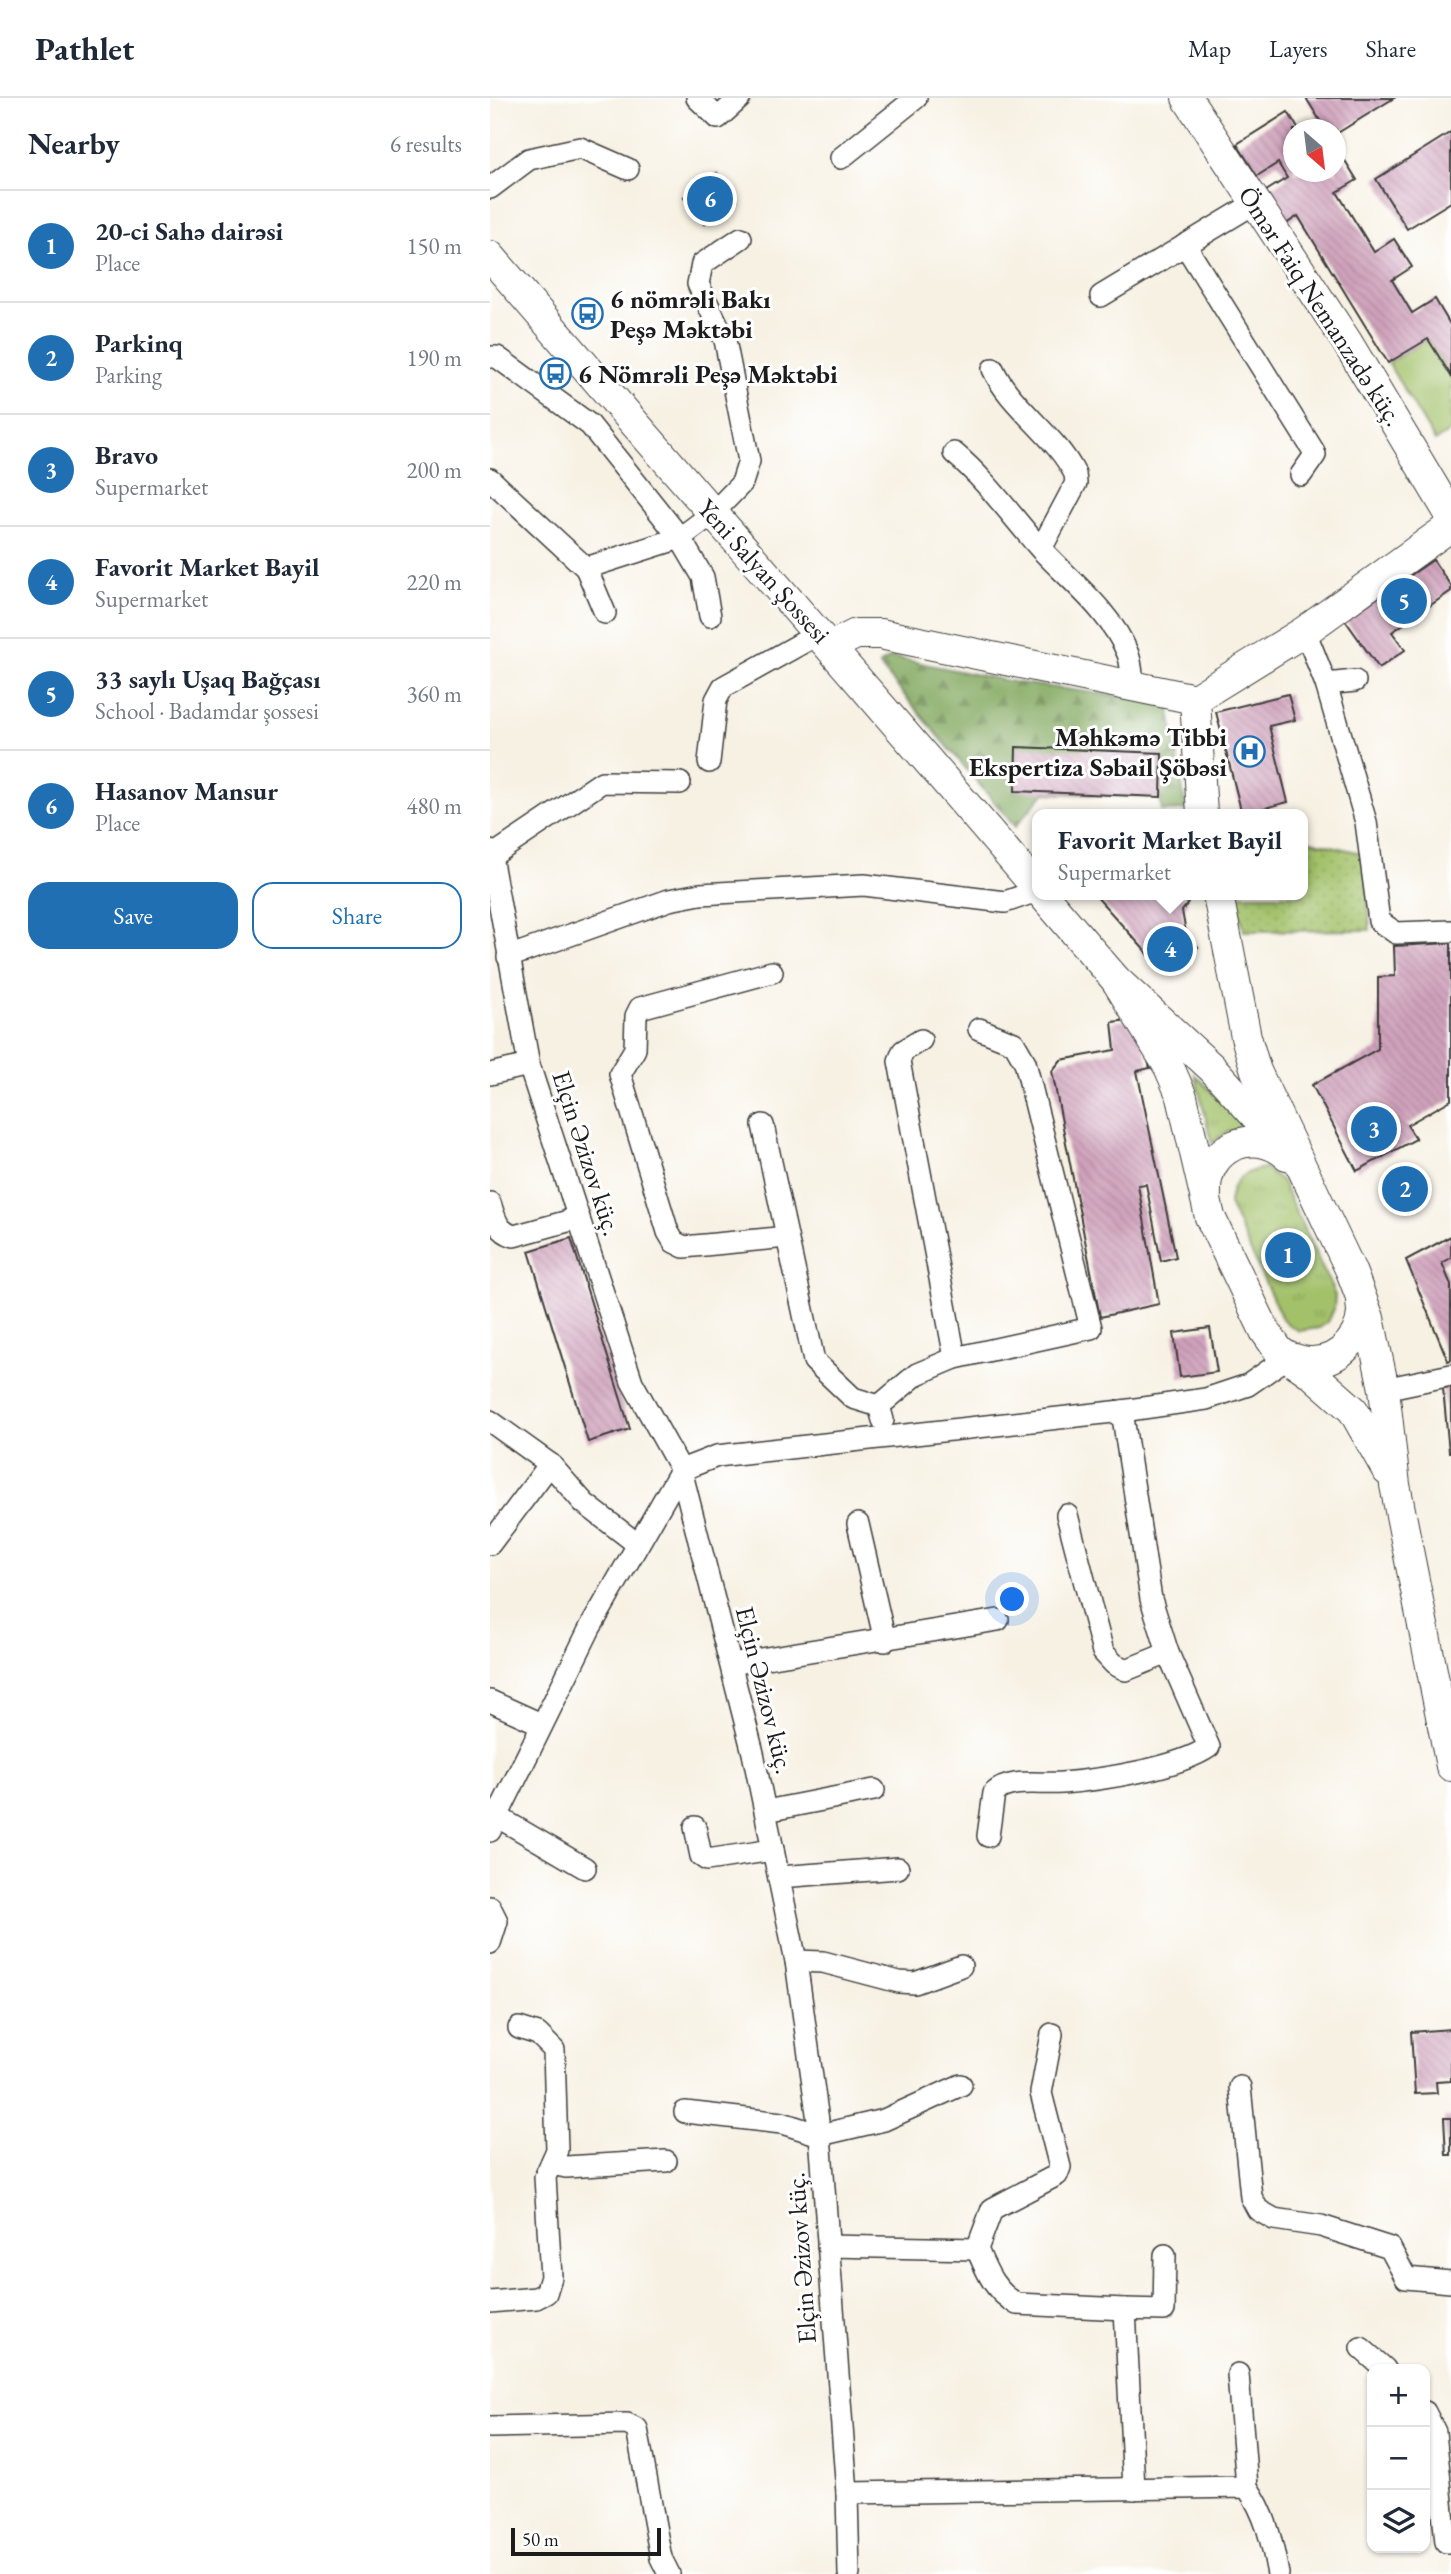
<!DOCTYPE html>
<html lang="en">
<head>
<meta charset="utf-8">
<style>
	body { margin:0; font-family:"EB Garamond",serif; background:#f2f2f3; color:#1f2937 }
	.controls { position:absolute; right:21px; bottom:21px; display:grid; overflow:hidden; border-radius:14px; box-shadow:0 2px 5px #0004 }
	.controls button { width:63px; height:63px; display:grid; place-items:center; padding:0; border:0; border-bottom:2px solid #e0e1e3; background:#fff; color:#1f2937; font:35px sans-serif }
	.compass { position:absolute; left:793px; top:21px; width:63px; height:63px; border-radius:50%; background:#fff; box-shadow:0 2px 5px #0004; rotate:152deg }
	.scale { position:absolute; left:21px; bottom:18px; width:150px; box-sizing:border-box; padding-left:7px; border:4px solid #1c1c1c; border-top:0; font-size:19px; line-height:24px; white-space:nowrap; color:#1c1c1c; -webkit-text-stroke:5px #fff; paint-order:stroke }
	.you { position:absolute; left:523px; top:1502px; width:24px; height:24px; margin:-18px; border:5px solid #fff; border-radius:50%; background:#1a73e8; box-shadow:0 0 0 10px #1a73e833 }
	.badge { display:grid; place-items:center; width:46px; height:46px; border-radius:50%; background:#1f6fb2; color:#fff; font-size:23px; font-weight:700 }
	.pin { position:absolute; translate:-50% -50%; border:4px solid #fff; box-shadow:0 2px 7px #0006 }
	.popup { position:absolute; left:542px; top:711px; width:276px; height:91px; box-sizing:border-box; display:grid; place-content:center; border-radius:14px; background:#fff; filter:drop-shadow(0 2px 5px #0005); font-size:23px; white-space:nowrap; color:#747a83 }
	.popup b { font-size:26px; color:#1f2937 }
	.popup::after { content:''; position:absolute; left:50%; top:100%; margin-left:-14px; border:14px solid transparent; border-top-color:#fff }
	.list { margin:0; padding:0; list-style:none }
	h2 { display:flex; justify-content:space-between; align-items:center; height:91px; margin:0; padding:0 28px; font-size:30px }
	h2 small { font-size:23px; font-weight:400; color:#747a83 }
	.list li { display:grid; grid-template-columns:46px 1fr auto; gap:21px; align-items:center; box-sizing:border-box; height:112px; padding:0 28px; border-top:2px solid #e0e1e3 }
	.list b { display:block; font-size:26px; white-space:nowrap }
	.list p { margin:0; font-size:23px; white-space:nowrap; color:#747a83 }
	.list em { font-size:23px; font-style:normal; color:#747a83 }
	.actions { display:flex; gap:14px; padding:21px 28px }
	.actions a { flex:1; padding:16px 0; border:2px solid #1f6fb2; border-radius:21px; text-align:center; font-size:24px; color:#1f6fb2 }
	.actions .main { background:#1f6fb2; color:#fff }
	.icon { flex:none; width:38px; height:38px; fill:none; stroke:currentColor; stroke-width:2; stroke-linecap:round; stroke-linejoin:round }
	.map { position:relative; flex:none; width:961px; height:2476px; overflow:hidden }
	header { display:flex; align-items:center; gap:42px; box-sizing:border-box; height:98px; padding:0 35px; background:#fff; border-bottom:2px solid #e0e1e3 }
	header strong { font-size:33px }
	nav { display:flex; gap:38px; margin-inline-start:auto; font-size:24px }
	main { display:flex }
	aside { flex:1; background:#fff }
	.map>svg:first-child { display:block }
	.grass { fill:url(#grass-tufts); stroke:#5f6e42; stroke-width:2 }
	.forest { fill:url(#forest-firs); stroke:#4e623c; stroke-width:2 }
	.park { fill:url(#park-dots); stroke:#5f6e42; stroke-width:2 }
	.pitch { fill:#a2c169; stroke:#5f6e42; stroke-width:2 }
	.building { fill:url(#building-back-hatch) }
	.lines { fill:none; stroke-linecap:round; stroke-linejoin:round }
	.street-casing { stroke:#3d3c3a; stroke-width:24 }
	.secondary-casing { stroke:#3d3c3a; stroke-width:32 }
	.street { stroke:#fff; stroke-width:21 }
	.secondary { stroke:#fff; stroke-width:30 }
	.labels { text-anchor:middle; stroke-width:6; stroke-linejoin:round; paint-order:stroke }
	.poi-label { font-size:26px; font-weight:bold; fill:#1c1c1c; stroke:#fff; text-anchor:start }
	.street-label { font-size:26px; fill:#1c1c1c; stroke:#fff }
</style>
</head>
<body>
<header>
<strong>Pathlet</strong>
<nav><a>Map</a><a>Layers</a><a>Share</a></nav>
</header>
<main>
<aside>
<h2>Nearby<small>6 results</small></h2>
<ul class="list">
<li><span class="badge">1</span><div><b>20-ci Sahə dairəsi</b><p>Place</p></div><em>150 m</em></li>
<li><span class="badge">2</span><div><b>Parkinq</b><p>Parking</p></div><em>190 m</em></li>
<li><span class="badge">3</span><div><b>Bravo</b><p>Supermarket</p></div><em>200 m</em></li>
<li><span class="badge">4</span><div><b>Favorit Market Bayil</b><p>Supermarket</p></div><em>220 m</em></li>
<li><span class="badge">5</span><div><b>33 saylı Uşaq Bağçası</b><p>School · Badamdar şossesi</p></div><em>360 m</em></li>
<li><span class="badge">6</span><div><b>Hasanov Mansur</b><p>Place</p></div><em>480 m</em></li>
</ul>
<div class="actions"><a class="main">Save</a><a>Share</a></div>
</aside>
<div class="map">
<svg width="961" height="2476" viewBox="0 0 961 2476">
	<defs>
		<pattern id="grass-tufts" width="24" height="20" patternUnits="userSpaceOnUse" patternTransform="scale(1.75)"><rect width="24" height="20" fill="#a2c169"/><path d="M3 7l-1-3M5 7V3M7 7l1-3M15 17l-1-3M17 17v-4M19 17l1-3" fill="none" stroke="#8ba55a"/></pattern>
		<pattern id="forest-firs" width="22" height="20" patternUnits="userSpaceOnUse" patternTransform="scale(1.75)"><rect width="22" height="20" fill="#81a75d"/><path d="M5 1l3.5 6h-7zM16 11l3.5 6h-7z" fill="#69874c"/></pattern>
		<pattern id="park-dots" width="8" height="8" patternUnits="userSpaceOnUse" patternTransform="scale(1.75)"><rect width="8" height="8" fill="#a2c169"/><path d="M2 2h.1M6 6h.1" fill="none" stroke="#8ba55a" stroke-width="1.8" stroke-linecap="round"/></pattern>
		<pattern id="building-back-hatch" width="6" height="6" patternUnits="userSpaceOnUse" patternTransform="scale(1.75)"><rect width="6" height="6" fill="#cfa1bb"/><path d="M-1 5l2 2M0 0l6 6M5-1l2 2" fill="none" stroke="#b18aa0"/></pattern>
	</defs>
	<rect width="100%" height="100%" fill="#fff"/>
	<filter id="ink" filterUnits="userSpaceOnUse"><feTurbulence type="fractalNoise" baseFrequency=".0143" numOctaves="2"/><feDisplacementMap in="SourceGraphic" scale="14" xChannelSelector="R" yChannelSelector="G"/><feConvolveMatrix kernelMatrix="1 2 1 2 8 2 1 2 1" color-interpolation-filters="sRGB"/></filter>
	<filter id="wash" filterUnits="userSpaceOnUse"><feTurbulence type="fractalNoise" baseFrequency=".00686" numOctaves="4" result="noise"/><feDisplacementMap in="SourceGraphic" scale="28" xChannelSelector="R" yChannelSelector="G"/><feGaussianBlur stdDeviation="1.57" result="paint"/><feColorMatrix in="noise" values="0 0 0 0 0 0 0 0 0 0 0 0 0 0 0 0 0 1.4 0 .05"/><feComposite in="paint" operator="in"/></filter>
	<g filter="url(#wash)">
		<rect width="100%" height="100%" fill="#f7f1e3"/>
		<g class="grass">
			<polygon points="705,977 756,1029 738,1034 722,1045"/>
			<path d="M774,1070l17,12 54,115 -1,14 -6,13 -9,6 -20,3 -10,-6 -7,-6 -53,-115c2,-24 13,-32 35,-36z"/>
		</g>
		<polygon class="forest" points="401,559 523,584 679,605 696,712 672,713 670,699 554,695 525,729 389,567"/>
		<polygon class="park" points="813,741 875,756 880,832 754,833 746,797 813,797"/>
		<polygon class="pitch" points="938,241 961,278 961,333 945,343 898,265"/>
		<g id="blocks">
			<g class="building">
				<polygon points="816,0 904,0 846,36 846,32 836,32"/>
				<polygon points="798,14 809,32 804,32 804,74 846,74 846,48 867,82 847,94 884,154 904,141 922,169 902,182 922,215 945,201 961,228 961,278 938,241 898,265 808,118 796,126 776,93 797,80 788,65 767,78 747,46"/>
				<polygon points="961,34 961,104 917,131 886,81"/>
				<polygon points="227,75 247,102 214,126 194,99"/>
				<polygon points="943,462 961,488 961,493 902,534 915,552 889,570 855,522"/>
				<polygon points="798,596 805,622 779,628 798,704 752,716 726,614"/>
				<polygon points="526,649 672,655 671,699 525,693"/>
				<polygon points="605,797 691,797 698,805 692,813 696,835 708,849 676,876"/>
				<polygon points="961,845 961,1002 917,1027 926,1041 867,1073 822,987 888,951 888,879 905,878 904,848"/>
				<polygon points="639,922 653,945 660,970 647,973 686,1159 671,1163 656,1086 648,1087 669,1206 610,1219 562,973 571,962 625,952 622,924"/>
				<polygon points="961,1138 961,1160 952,1165 961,1187 961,1262 958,1263 916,1162"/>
				<polygon points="81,1140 140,1331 98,1344 39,1153"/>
				<polygon points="720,1230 727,1274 690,1279 684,1235"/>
				<polygon points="961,1289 961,1354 959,1354 953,1290"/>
				<polygon points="961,1931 961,1983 946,1984 947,1995 925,1996 921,1934"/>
				<polygon points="954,2020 961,2020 961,2057 956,2057"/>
			</g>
		</g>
	</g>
	<g filter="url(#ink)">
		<use href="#blocks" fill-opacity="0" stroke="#3d3c3a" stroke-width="2"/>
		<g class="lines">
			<defs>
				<g id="street">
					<polyline points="207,0 228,20 250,0"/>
					<polyline points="351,60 426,0"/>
					<polyline points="0,90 39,61 90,50 138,71"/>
					<polyline points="695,147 823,352 825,357 811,377"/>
					<polyline points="611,198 765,105"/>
					<polyline points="0,259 7,259 100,327 190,440 213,479 220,518"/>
					<path d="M503,271c17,38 62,65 82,105l1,9 -35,66"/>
					<path d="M464,355c33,28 56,61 84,93 30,33 73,65 90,108 4,11 4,21 4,32"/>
					<polyline points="0,381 96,470 115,515"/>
					<polyline points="96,470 190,440 222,416 252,385 259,363 235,242 208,186 212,166 251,140"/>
					<polyline points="815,533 836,586 876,724 889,823 906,835 961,833"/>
					<polyline points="836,586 865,583"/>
					<polyline points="219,664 226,602 233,589 330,535"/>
					<polyline points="0,753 39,967 142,1284 191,1372 263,1655 306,1863 330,2037 357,2395 359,2476"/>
					<polyline points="2,758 112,684 190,685"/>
					<polyline points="18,859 179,802 210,796 374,787 515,804 547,793"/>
					<polyline points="282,874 150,910 146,918 145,951 130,976 178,1134 184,1144 194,1149 297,1139"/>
					<polyline points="431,942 413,953 409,963 465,1260"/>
					<polyline points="0,976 39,967"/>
					<polyline points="273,1027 324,1263 363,1300 389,1308 393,1322"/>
					<path d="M0,1105c5,15 7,28 24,33l65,-18"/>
					<polyline points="894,1291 961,1277"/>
					<polyline points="389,1308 427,1276 465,1260 601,1230 535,964 524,945 489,931"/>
					<polyline points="0,1323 60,1366 94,1405 146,1445"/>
					<polyline points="577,1417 613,1554 624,1566 636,1572 678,1555"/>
					<polyline points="368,1426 395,1543"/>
					<polyline points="0,1446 60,1366"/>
					<polyline points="241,1566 508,1522"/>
					<polyline points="0,1603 51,1626"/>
					<polyline points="276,1713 384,1692"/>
					<polyline points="8,1719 95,1770"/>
					<polyline points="205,1729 211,1758 217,1762 283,1752"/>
					<polyline points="0,1733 100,1530 191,1372 227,1358 632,1313 716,1301 758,1287 798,1259"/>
					<path d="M498,1738l6,-43c16,-15 46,-8 68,-10 38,-3 117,-15 147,-36l-41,-94 -17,-54 -29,-188"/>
					<polyline points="289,1779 408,1770"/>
					<polyline points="0,1809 7,1823 0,1845"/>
					<polyline points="306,1863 333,1864 409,1884 425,1885 471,1868"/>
					<path d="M562,1936l-11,59 19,74 -3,8 -65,34 -15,40c10,23 17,42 40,55l108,5"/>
					<polyline points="750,1989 761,2099 768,2112 784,2121 831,2128 900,2150 916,2180 961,2184"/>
					<polyline points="195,2014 292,2025 330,2037 394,2022 471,1987"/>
					<polyline points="61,2066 76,2069 176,2063"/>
					<polyline points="338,2148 487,2151"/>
					<polyline points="0,2204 46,2200 56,2195 61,2179 55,2079 67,2052 64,1952 48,1936 29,1930"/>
					<polyline points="871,2250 895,2271"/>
					<polyline points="748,2276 757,2389"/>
					<polyline points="935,2314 945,2334 956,2444 961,2444"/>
					<polyline points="0,2329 137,2326 147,2331 171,2460 179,2476"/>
					<polyline points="644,2391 635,2211 674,2212 675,2157"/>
					<path d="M357,2395l400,-6c19,27 25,55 31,87"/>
				</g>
				<g id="secondary">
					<polyline points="697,0 857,244 961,418"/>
					<path d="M0,158c181,211 366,419 547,632"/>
					<polyline points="342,548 366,536 390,536 705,601"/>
					<polyline points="705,601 815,533 961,428"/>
					<polyline points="705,601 712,716"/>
					<polyline points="553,797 626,882 722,970 783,1037"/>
					<polyline points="728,797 756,939 766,973 861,1173 879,1220 894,1291 905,1387 961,1668"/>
					<polyline points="626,882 679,969 692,999 720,1119 775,1233 789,1253 822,1276 863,1312 897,1372"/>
					<path d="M716,1095c-2,-45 47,-68 81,-38"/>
					<path d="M798,1259c7,2 15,5 22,5 32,1 57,-31 51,-61"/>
				</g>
			</defs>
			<use href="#street" class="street-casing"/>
			<use href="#secondary" class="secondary-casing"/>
			<use href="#street" class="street"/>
			<use href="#secondary" class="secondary"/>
		</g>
	</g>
	<defs>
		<symbol id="bus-ring" viewBox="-11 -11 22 22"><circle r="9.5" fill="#fff" stroke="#1f6fb2" stroke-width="1.5"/><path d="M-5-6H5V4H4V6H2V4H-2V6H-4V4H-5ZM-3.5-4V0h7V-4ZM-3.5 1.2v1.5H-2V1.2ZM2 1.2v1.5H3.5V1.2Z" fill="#1f6fb2"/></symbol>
		<symbol id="hospital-ring" viewBox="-11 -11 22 22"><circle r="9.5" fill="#fff" stroke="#1f6fb2" stroke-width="1.5"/><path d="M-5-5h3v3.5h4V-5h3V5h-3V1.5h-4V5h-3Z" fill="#1f6fb2"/></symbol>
	</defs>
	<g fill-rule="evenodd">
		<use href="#bus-ring" x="80" y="198" width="35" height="35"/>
		<use href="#bus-ring" x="48" y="258" width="35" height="35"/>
		<use href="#hospital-ring" x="742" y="636" width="35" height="35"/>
	</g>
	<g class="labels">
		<g class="poi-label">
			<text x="120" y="210">6 nömrəli Bakı<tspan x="120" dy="30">Peşə Məktəbi</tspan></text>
			<text x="88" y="285">6 Nömrəli Peşə Məktəbi</text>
			<text x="737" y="648" text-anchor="end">Məhkəmə Tibbi<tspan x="737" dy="30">Ekspertiza Səbail Şöbəsi</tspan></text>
		</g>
		<g class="street-label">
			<text transform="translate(831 208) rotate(57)" y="9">Ömər Faiq Nemanzadə küç.</text>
			<text transform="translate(274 473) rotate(48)" y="9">Yeni Salyan Şossesi</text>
			<text transform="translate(97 1055) rotate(72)" y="9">Elçin Əzizov küç.</text>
			<text transform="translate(275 1592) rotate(76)" y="9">Elçin Əzizov küç.</text>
			<text transform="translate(311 2160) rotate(-94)" y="9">Elçin Əzizov küç.</text>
		</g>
	</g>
</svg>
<div class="controls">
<button>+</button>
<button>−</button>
<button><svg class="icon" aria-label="layers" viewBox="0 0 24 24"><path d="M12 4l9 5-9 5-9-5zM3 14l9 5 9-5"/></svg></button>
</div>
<svg class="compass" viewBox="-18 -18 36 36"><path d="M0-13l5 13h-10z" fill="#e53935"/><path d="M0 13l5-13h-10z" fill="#747a83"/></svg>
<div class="scale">50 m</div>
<div class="you"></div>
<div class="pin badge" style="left:798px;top:1157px">1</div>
<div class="pin badge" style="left:915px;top:1091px">2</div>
<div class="pin badge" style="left:884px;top:1031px">3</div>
<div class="pin badge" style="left:680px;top:851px">4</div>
<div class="popup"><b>Favorit Market Bayil</b>Supermarket</div>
<div class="pin badge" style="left:914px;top:503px">5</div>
<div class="pin badge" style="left:220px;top:101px">6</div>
</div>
</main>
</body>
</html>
